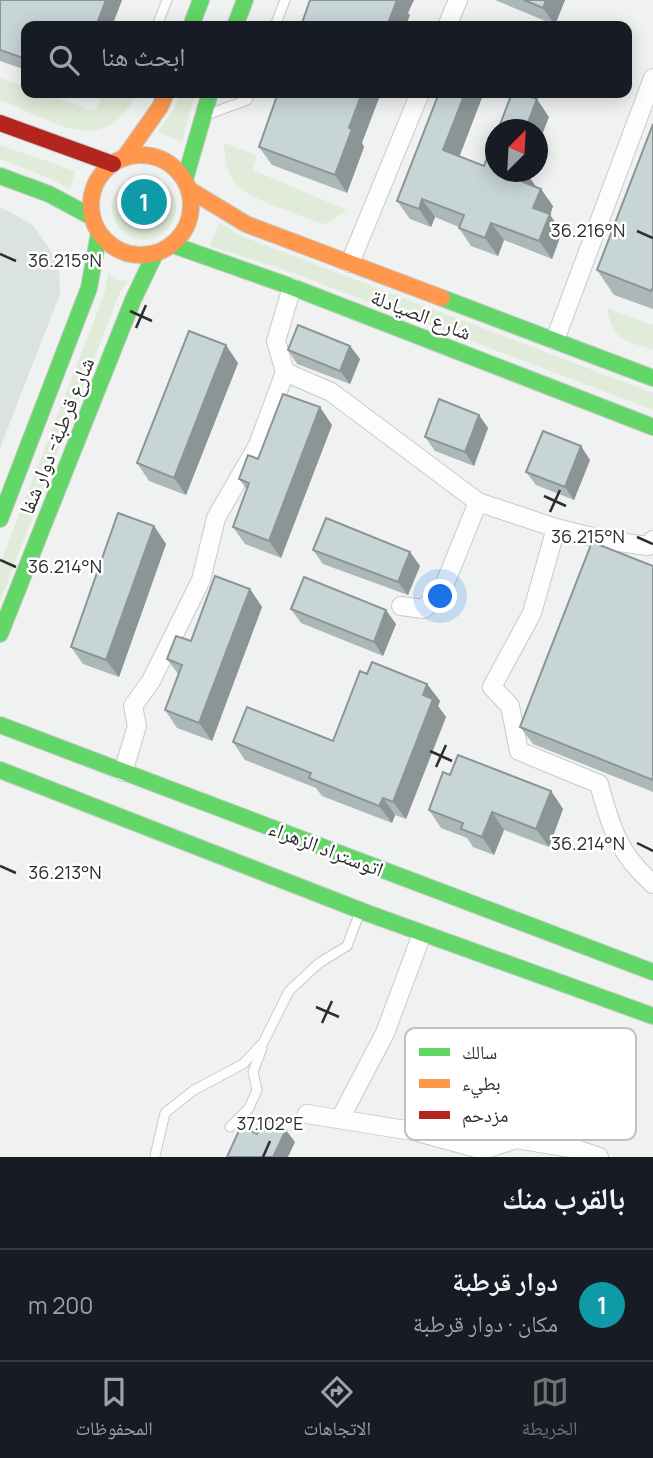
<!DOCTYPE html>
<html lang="ar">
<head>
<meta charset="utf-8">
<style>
	body { margin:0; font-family:Manrope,"Noto Naskh Arabic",sans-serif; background:#242831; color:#f1f3f6; direction:rtl }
	.compass { position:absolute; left:485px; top:119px; width:63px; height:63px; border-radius:50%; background:#171b24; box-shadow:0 4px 18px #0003; rotate:24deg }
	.you { position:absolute; left:441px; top:597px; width:24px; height:24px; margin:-18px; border:5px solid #fff; border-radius:50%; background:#1a73e8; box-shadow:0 0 0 10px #1a73e833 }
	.badge { display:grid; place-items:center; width:46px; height:46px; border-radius:50%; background:#707372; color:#fff; font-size:23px; font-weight:700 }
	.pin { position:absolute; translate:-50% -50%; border:4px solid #fff; box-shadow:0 2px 7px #0006 }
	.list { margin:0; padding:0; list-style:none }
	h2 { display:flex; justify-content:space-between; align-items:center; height:91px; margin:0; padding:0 28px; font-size:30px }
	h2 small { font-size:23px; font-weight:400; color:#9ea1a6 }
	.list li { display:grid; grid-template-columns:46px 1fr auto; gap:21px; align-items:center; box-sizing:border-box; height:112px; padding:0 28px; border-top:2px solid #363941 }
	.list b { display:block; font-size:26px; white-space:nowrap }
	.list p { margin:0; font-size:23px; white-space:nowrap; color:#9ea1a6 }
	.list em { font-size:23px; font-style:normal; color:#9ea1a6 }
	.icon { flex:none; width:38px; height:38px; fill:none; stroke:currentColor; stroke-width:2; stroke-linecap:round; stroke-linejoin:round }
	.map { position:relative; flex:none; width:653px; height:1157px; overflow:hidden; direction:ltr }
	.search { position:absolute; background:#171b24; box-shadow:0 4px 18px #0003; left:21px; right:21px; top:21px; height:77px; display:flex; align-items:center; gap:18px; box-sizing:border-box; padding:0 24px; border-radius:14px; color:#9ea1a6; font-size:26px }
	.sheet { height:203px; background:#171b24 }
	nav { display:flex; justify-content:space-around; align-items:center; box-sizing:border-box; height:98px; border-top:2px solid #363941; background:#171b24; font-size:19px; color:#9ea1a6 }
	nav a { display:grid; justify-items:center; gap:4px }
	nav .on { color:#707372 }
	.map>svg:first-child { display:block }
	.built { fill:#dbe3e1 }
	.green { fill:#e1ebda }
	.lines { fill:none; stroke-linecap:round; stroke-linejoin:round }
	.lane-casing { stroke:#c8cac9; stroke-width:11 }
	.street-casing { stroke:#c8cac9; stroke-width:20 }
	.fast-casing { stroke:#c8cac9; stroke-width:18 }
	.slow-casing { stroke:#c8cac9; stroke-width:18 }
	.jam-casing { stroke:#c8cac9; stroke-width:18 }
	.lane { stroke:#fdfdfd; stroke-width:9 }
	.street { stroke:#fdfdfd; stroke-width:18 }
	.fast { stroke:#63d668; stroke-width:16 }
	.slow { stroke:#ff974d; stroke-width:16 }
	.jam { stroke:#b3261e; stroke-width:16 }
	.wall { fill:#acb7b8 }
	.shaded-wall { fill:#8c9596 }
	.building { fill:#c8d5d6; stroke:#8c9596; stroke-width:2 }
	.ticks { fill:none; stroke:#2c2e2d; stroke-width:2.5 }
	.labels { text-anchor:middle; stroke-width:5; stroke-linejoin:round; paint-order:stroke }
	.street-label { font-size:21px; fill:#2c2e2d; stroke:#fff }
	.key { fill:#fff; stroke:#c0c0c0; stroke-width:2 }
	.key-label { font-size:19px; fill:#2c2e2d }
	.ticks-label { font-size:18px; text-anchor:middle; fill:#2c2e2d; stroke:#fff; stroke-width:5; stroke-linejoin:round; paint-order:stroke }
</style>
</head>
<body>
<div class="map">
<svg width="653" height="1157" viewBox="0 0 653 1157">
	<rect width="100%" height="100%" fill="#eff2f1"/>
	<polygon class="built" points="0,207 33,225 49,248 59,270 60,294 0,448"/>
	<g class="green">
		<path d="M0,78l26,9v6h17l52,18 8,-18h34c-34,68 -84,27 -137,7z"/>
		<polygon points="180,93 195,93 182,142 158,132 174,109"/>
		<path d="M224,143l33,12 -4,15 94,40 -20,14c-14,-2 -28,-9 -42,-14 -37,-14 -61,-22 -61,-67z"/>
		<polygon points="0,145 75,171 70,189 49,178 0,159"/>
		<circle cx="144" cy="208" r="32"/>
		<polygon points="219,223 241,236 653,393 653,410 282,269 210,246"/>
		<polygon points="108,272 117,280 128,281 120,292 0,601 0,564 105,292"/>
		<path d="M607,308l46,17v25c-29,-10 -40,-9 -46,-42z"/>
	</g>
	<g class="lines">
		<defs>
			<g id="lane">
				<polyline points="157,26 167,0"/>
				<polyline points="275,26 285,0"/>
				<polyline points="209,114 247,100 250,93"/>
				<polyline points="230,1127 249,1108 257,1090 253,1072 262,1048"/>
				<polyline points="155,1156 165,1113 194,1090 243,1064 263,1043 289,991 319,963 347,946 360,912"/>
			</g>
			<g id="street">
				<polyline points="447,26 458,0"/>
				<polyline points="350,263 420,93"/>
				<path d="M292,287l-16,54 9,31 46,20 147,110 78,26 -24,85 -40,74 18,19 9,45 80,33c12,44 19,69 54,100"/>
				<polyline points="555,340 653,78"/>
				<polyline points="556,528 604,540 648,546 653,540"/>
				<polyline points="401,606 424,609 444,586 478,502"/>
				<polyline points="123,772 137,726 133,706 151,681 201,580 216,518 258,445 285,372"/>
				<polyline points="307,1114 418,1132 483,1150 516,1139 576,1149 599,1157"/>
				<polyline points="340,1119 385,1033 422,934"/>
			</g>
			<g id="fast">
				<polyline points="191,26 201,0"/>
				<polyline points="235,26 245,0"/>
				<polyline points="0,176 49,194 92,217"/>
				<polyline points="185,179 210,93"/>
				<polyline points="173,245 292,287 653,427"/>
				<polyline points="442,298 653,378"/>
				<polyline points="0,519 89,288 99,233"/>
				<polyline points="0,634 133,300 155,254"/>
				<polyline points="0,725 653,972"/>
				<polyline points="0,770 367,913 653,1016"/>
			</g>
			<g id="slow">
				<circle cx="141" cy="205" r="50"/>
				<polyline points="124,158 160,107 166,93"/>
				<polyline points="190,190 246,224 442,298"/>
			</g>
			<polyline id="jam" points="0,123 113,164"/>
		</defs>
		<use href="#lane" class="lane-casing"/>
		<use href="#street" class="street-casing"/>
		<use href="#fast" class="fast-casing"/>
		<use href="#slow" class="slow-casing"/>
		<use href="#jam" class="jam-casing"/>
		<use href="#lane" class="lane"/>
		<use href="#street" class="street"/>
		<use href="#fast" class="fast"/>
		<use href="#slow" class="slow"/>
		<use href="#jam" class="jam"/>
	</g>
	<g class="wall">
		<polygon points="0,0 122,0 112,26 26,26 26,70 0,61"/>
		<polygon points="495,0 565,0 555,25"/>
		<polygon points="439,93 481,93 483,95 459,156 484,166 527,174 536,187 553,206 550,215 562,232 552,259 504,240 498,256 471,246 459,228 459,227 435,217 431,227 410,219 397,201"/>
		<polygon points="653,124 653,309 614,295 597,270"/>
		<polygon points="362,143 364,147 347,193 272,165 259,147"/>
		<polygon points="350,346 360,359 350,384 297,364 288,350"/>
		<polygon points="238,363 186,495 149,481 137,463"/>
		<polygon points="479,415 488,428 474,466 435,451 425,437"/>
		<polygon points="332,425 281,558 245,544 233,527 247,490 239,479 258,459"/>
		<polygon points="590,460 574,500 536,485 526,472"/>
		<polygon points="154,526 166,544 119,677 83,664 71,647"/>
		<polygon points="313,550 410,552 420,566 408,595 323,564"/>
		<polygon points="653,566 653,792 533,744 520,727"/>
		<polygon points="250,589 262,607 212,741 177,728 165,710 178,674 167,659 191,641"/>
		<polygon points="291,609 396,624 383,656 301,623"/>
		<polygon points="367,674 427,684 440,701 438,706 446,717 406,819 395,815 392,823 322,796 316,788 245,760 233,742 333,741"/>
		<polygon points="450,775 551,791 563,809 549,847 504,830 494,855 473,847 467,838 441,828 429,810"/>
	</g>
	<g class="shaded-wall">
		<polygon points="106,0 122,0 112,26 96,26"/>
		<polygon points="397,0 414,0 408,13 410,15 406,26 387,26"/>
		<polygon points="546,0 565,0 555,25 543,8"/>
		<polygon points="362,93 381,93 362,143 364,147 347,193 335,175 349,128"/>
		<polygon points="465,93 481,93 483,95 455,168 443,150"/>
		<polygon points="537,99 549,117 537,148 537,130 525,130"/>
		<polygon points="514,172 528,172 527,174 539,191 535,199"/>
		<polygon points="541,189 553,206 550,215 562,232 552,259 539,241 533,208"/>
		<polygon points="422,199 435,217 431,227 419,209"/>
		<polygon points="491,223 504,240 498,256 485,238"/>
		<polygon points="226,345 238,363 186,495 174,478"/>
		<polygon points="350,346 360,359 350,384 340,371"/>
		<polygon points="320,407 332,425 281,558 269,541"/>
		<polygon points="479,415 488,428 474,466 465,452"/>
		<polygon points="581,446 590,460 574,500 565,487"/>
		<polygon points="154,526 166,544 119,677 106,660"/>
		<polygon points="410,552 420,566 408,595 398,582"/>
		<polygon points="250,589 262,607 212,741 199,723"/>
		<polygon points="386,610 396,624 383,656 374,642"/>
		<polygon points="427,684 440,701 438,706 446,717 406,819 393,802 423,695"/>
		<polygon points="551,791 563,809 549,847 536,829"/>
		<polygon points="383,798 395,815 392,823 379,806"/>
		<polygon points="492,812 504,830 494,855 482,837"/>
		<polygon points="286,1130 295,1142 288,1157 273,1157"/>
	</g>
	<g class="building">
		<polygon points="0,0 106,0 96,26 26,26 26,59 0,50"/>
		<polygon points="310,0 397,0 387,26 301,26"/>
		<polygon points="524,0 546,0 543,8"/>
		<polygon points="278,93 362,93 349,128 352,129 335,175 259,147"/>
		<polygon points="439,93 465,93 443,150 484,166 495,135 495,172 523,172 526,173 523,182 541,189 533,208 550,214 539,241 491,223 485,238 459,228 464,215 422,199 419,209 397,201"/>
		<polygon points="512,93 519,93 537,99 525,130 498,130"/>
		<polygon points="653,124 653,287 651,291 597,270"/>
		<polygon points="298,325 350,346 340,371 288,350"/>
		<polygon points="189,331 226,345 174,478 137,463"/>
		<polygon points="283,394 320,407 269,541 233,527 249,483 239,479 248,455 258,459"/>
		<polygon points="439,399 479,415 465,452 425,437"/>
		<polygon points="543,431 581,446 565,487 526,472"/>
		<polygon points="118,513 154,526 106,660 71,647"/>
		<polygon points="326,518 410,552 398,582 313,550"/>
		<polygon points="592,542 653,566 653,780 520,727"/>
		<polygon points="215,576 250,589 199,723 165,710 182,665 167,659 176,636 191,641"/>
		<polygon points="304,577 386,610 374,642 291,609"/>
		<polygon points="372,662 427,684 423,695 433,699 393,802 383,798 379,806 309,778 311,773 233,742 247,707 333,741 360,671 367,674"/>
		<polygon points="458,755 551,791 536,829 492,812 482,837 461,829 463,823 429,810 443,772 450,775"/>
		<polygon points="264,1119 286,1130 273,1157 227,1157 241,1126 257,1134"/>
	</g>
	<path class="ticks" d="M637,231l16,7M0,254l16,7M130,311l22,10M136,328l10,-23M544,496l22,10M550,512l10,-22M637,537l16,7M0,560l16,7M430,751l22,10M436,767l10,-22M637,843l16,8M0,866l16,7M316,1007l23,10M322,1023l10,-22M263,1157l7,-16"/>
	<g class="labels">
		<g class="street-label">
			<text transform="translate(421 315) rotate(21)" y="7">شارع الصيادلة</text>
			<text transform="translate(57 436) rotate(-68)" y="7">شارع قرطبة- دوار شفا</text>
			<text transform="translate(326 849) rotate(21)" y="7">اتوستراد الزهراء</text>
		</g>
	</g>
	<rect x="405" y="1028" width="231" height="112" rx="10" class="key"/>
	<rect x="419" y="1048" width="31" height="8" fill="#63d668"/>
	<rect x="419" y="1079" width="31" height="9" fill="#ff974d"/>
	<rect x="419" y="1111" width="31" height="8" fill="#b3261e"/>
	<g class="key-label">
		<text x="462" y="1059">سالك</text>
		<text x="462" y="1090">بطيء</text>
		<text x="462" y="1122">مزدحم</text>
	</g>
	<g class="ticks-label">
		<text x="588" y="237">36.216°N</text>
		<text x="65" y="267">36.215°N</text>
		<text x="588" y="543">36.215°N</text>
		<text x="65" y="573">36.214°N</text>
		<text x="588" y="850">36.214°N</text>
		<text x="65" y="879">36.213°N</text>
		<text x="270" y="1130">37.102°E</text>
	</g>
</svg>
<svg class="compass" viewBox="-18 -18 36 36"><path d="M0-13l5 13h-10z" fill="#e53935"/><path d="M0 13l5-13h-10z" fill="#9ea1a6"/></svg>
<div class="you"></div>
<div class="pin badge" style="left:144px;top:202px;background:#0f9aa8">1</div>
<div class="search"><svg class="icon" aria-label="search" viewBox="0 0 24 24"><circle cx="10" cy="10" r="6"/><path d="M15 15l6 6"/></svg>ابحث هنا</div>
</div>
<section class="sheet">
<h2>بالقرب منك<small></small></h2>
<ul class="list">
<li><span class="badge" style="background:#0f9aa8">1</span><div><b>دوار قرطبة</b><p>مكان · دوار قرطبة</p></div><em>200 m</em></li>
</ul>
</section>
<nav>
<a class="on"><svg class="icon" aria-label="map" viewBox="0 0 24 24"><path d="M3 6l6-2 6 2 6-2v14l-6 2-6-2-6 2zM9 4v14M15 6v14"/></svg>الخريطة</a>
<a><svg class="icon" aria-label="directions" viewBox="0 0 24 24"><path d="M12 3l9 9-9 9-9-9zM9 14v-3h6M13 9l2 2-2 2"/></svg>الاتجاهات</a>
<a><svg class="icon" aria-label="saved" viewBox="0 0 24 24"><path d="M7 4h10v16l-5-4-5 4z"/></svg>المحفوظات</a>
</nav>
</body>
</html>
